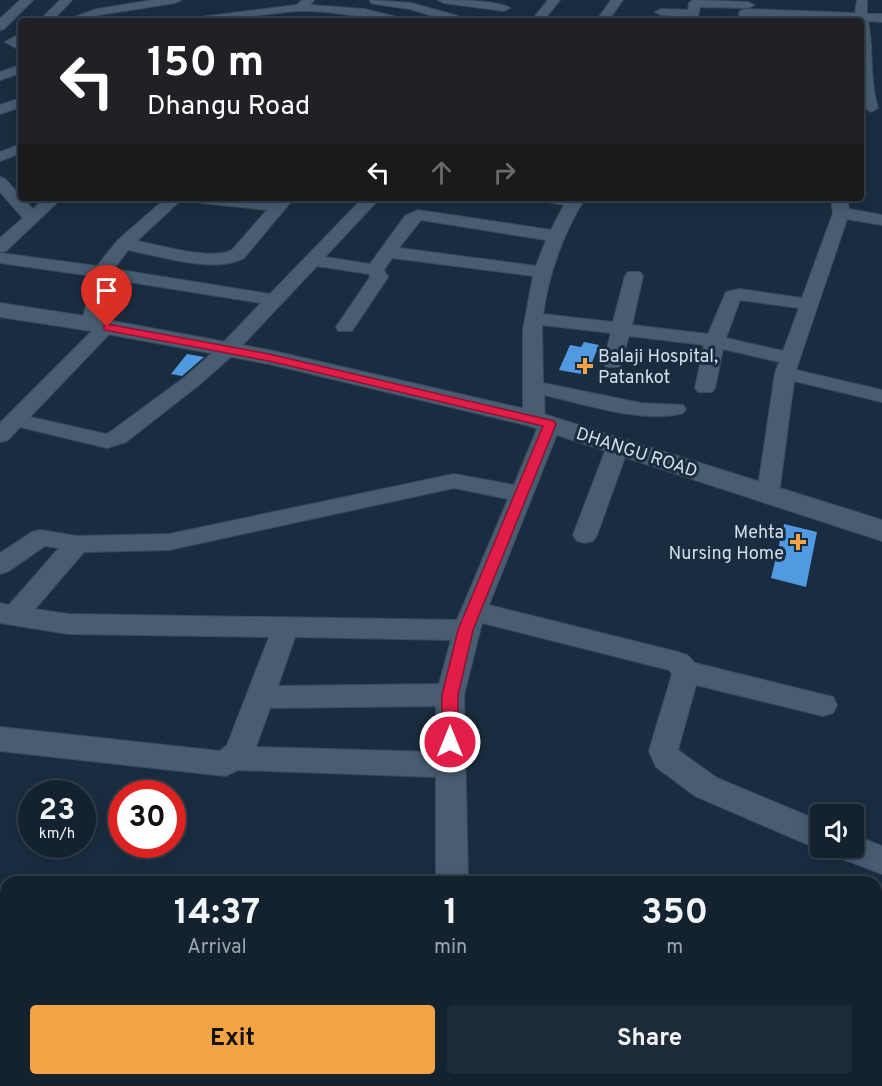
<!DOCTYPE html>
<html lang="en">
<head>
<meta charset="utf-8">
<style>
	body { margin:0; font-family:Overpass,sans-serif; background:#1d2a38; color:#f1f3f6; height:100vh; display:flex; flex-direction:column; font-size:22px; white-space:nowrap }
	* { box-sizing:border-box; margin:0 }
	p { font-size:20px; color:#9da4ab }
	.icon { flex:none; width:33px; height:33px; fill:none; stroke:currentColor; stroke-width:2; stroke-linecap:round; stroke-linejoin:round }
	.map { position:relative; flex:1; overflow:hidden }
	.details { position:absolute; left:0px; top:876px; width:882px; height:210px; display:flex; flex-direction:column; background:#142230; border-radius:18px 18px 0 0; box-shadow:0 3px 15px #0003,0 0 0 2px #333f4c }
	.details>* { flex:none }
	.top-card { position:absolute; left:18px; top:18px; width:846px; height:183px; border-radius:6px; box-shadow:0 3px 15px #0003,0 0 0 2px #333f4c; background:#202124; color:#fff; overflow:hidden }
	.buttons { position:absolute; left:810px; top:804px; display:grid; gap:12px }
	.buttons a { display:grid; place-items:center; width:54px; height:54px; border-radius:6px; background:#142230; box-shadow:0 3px 15px #0003,0 0 0 2px #333f4c; font-size:30px }
	.speed { position:absolute; left:18px; top:780px; display:flex; gap:12px; font-size:30px; font-weight:700; text-align:center }
	.speed>* { display:grid; place-content:center; width:78px; height:78px; border-radius:50%; background:#142230; box-shadow:0 3px 15px #0003,0 0 0 2px #333f4c; line-height:1 }
	.speed small { font-size:15px; font-weight:400 }
	.speed .limit { border:9px solid #d22; background:#fff; color:#111 }
	.pin { position:absolute; display:grid; place-items:center; width:51px; height:51px; color:#fff; margin:-62px -26px; border-radius:50% 50% 50% 0; rotate:-45deg; box-shadow:0 0 6px #0007 }
	.pin .icon { rotate:45deg }
	.me { position:absolute; width:66px; margin:-33px; rotate:0deg; stroke-linejoin:round; filter:drop-shadow(0 0 4px #0008) }
	.turn { display:flex; align-items:center; gap:21px; height:126px; padding:0 30px; font-size:27px }
	.turn .icon { width:78px; height:78px; stroke-width:2.5 }
	.turn b { display:block; font-size:42px; line-height:51px }
	.lanes { display:flex; align-items:center; height:57px; padding:0 30px; background:#0003; justify-content:center; gap:30px; direction:ltr }
	.lanes .off { opacity:.35 }
	.eta { display:flex; justify-content:space-evenly; align-items:center; height:102px; text-align:center }
	.eta b { font-size:36px; font-weight:700; line-height:42px }
	.primary-button { display:flex; gap:12px; margin-top:auto; padding:12px 30px }
	.primary-button a { flex:1; height:69px; border-radius:6px; background:#f4a444; color:#111; font-size:24px; font-weight:700; line-height:69px; text-align:center }
	.primary-button a+a { background:#1d2a38; color:#f1f3f6 }
	.map>svg:first-child { display:block }
	.building { fill:#5199e0 }
	.lines { fill:none; stroke-linecap:round; stroke-linejoin:round }
	.minor-casing { stroke:#3a4a59; stroke-width:2 }
	.tertiary-casing { stroke:#3a4a59; stroke-width:2 }
	.minor { fill:#485d72; fill-rule:evenodd }
	.tertiary { fill:#485d72; fill-rule:evenodd }
	.route { fill:#e11d48; stroke:#92132f; stroke-width:1.5 }
	.poi-dot { fill:#f4a444; stroke:#1a2d40; stroke-width:2 }
	.labels { text-anchor:middle; stroke-width:6; stroke-linejoin:round; paint-order:stroke }
	.poi-label { font-size:18px; fill:#d4dfec; stroke:#1a2d40; text-anchor:start }
	.street-label { font-size:18px; fill:#d4dfec; stroke:#1a2d40 }
</style>
</head>
<body>
<div class="map">
<svg width="882" height="1086" viewBox="0 0 882 1086">
	<rect width="100%" height="100%" fill="#1a2d40"/>
	<path class="building" d="M 584,342 L 599,345 L 587,375 L 559,370 L 570,345 L 581,347 Z
		M 187,354 L 204,357 L 182,376 L 171,374 Z
		M 784,524 L 817,532 L 806,587 L 771,578 Z"/>
	<g class="lines">
		<defs>
			<path id="minor" d="M 20,0 L 33,0 L 4,29 L 0,30 L 0,19 Z
				M 60,0 L 72,0 L 52,21 L 39,21 Z
				M 153,0 L 181,0 L 175,3 L 99,15 L 81,21 L 63,21 L 97,9 Z
				M 302,0 L 314,0 L 310,5 L 364,9 L 405,19 L 407,21 C 371,21 337,10 301,11 C 265,13 230,21 194,21 L 200,17 L 297,5 Z
				M 370,0 L 411,3 L 458,16 L 460,21 L 448,21 L 410,9 L 375,4 L 371,3 Z
				M 438,0 C 455,0 497,0 510,8 L 504,11 L 444,3 Z
				M 548,0 L 560,0 L 543,21 L 531,21 Z
				M 611,0 L 623,0 L 608,21 L 596,21 Z
				M 693,0 L 748,2 L 754,5 L 748,8 L 700,7 L 697,21 L 685,21 L 686,17 L 661,15 L 655,12 L 661,9 L 688,10 L 689,3 Z
				M 857,0 L 867,0 L 867,14 L 882,14 L 882,22 L 868,21 C 874,50 869,79 878,108 L 871,112 L 864,108 L 861,97 L 861,21 L 751,16 L 752,21 L 740,21 L 739,12 L 745,9 L 855,13 Z
				M 21,33 L 21,51 L 5,42 Z
				M 21,65 L 21,73 L 0,80 L 0,72 Z
				M 21,98 L 21,107 L 0,114 L 0,105 Z
				M 21,144 L 21,153 L 0,161 L 0,152 Z
				M 0,177 L 5,179 L 33,209 L 45,198 L 62,198 L 6,251 L 0,252 L 0,238 L 23,218 L 0,192 Z
				M 166,198 L 183,198 L 137,241 C 160,245 212,261 232,250 L 267,210 L 201,203 L 193,198 L 242,198 L 274,202 L 277,198 L 294,198 L 244,258 C 215,274 160,256 128,250 L 114,269 L 270,294 L 363,198 L 380,198 L 325,257 L 370,264 L 405,216 L 418,210 L 551,230 L 564,205 L 542,201 L 540,198 L 585,198 C 563,234 549,272 543,314 L 613,322 L 625,276 L 628,272 L 640,272 L 643,276 L 632,325 L 708,334 L 726,292 L 740,289 L 802,298 L 833,213 L 831,198 L 847,198 L 849,209 L 882,215 L 882,225 L 847,219 L 796,370 L 882,390 L 882,402 L 794,381 L 779,494 L 776,499 L 768,502 L 760,499 L 757,494 L 775,373 L 779,362 L 723,349 L 715,388 L 712,392 L 698,392 L 695,388 L 704,345 L 629,336 L 620,367 L 606,367 L 603,363 L 611,333 L 542,325 L 543,383 L 641,403 L 683,405 L 686,409 L 683,413 C 643,424 585,404 544,395 L 545,419 L 557,419 L 561,424 L 489,605 L 678,652 L 687,655 L 695,663 L 833,697 L 837,705 L 833,713 L 823,716 L 696,685 L 678,750 L 717,778 L 820,821 L 820,848 L 823,848 L 820,849 L 809,845 L 695,796 L 656,767 L 649,751 L 672,674 L 669,670 L 482,623 L 464,695 L 468,882 L 436,882 L 436,777 L 238,770 L 225,776 L 0,751 L 0,727 L 220,751 L 227,745 L 269,637 L 68,634 L 0,623 L 0,603 L 9,605 L 59,548 L 45,546 L 9,571 L 0,574 L 0,553 L 32,532 L 40,530 L 77,536 L 169,534 L 454,474 L 514,485 L 539,424 L 527,424 L 523,419 L 523,330 L 533,276 L 392,258 L 384,270 L 388,277 L 352,331 L 338,331 L 336,327 L 370,277 L 369,274 L 317,266 L 234,354 L 199,385 L 126,442 L 107,448 L 20,427 L 8,440 L 0,442 L 0,423 L 94,329 L 84,328 L 82,324 L 92,276 L 0,263 L 0,253 L 97,266 L 118,240 ZM 421,220 L 546,240 L 536,266 L 399,248 ZM 110,279 L 261,303 L 220,346 L 185,377 L 110,432 L 106,434 L 30,417 L 116,327 L 114,323 L 101,323 ZM 740,300 L 799,308 L 783,351 L 726,338 ZM 454,488 L 508,499 L 457,620 L 68,614 L 35,609 L 84,552 L 169,550 ZM 295,637 L 451,640 L 439,684 L 278,686 ZM 436,706 L 436,752 L 256,747 L 270,708 Z
				M 618,439 L 626,441 L 629,446 L 597,535 L 593,541 L 585,543 L 577,541 L 573,535 L 607,446 L 610,441 Z
				M 854,835 L 882,846 L 882,874 L 840,858 L 836,848 L 854,848 Z
				M 0,956 L 6,957 L 6,991 L 0,990 Z
				M 70,1080 L 107,1080 L 105,1086 L 68,1086 Z
				M 397,1080 L 433,1080 L 431,1086 L 395,1086 Z"/>
			<path id="tertiary" d="M 0,303 L 91,317 L 269,350 L 534,411 L 882,520 L 882,541 L 526,425 L 269,364 L 91,331 L 0,317 Z"/>
		</defs>
		<use href="#minor" class="minor-casing"/>
		<use href="#tertiary" class="tertiary-casing"/>
		<use href="#minor" class="minor"/>
		<use href="#tertiary" class="tertiary"/>
	</g>
	<path class="route" d="M 107,324 L 269,354 L 554,421 L 556,424 L 473,630 L 458,695 L 458,742 L 456,747 L 450,749 L 444,747 L 442,742 L 442,695 L 458,630 L 543,426 L 269,361 L 104,330 L 104,325 Z"/>
	<g class="poi-dot">
		<path d="M582 357h6v6h6v6h-6v6h-6v-6h-6v-6h6z"/>
		<path d="M795 533h6v6h6v6h-6v6h-6v-6h-6v-6h6z"/>
	</g>
	<g class="labels">
		<g class="poi-label">
			<text x="598" y="362">Balaji Hospital,<tspan x="598" dy="21">Patankot</tspan></text>
			<text x="784" y="538" text-anchor="end">Mehta<tspan x="784" dy="21">Nursing Home</tspan></text>
		</g>
		<g class="street-label">
			<text transform="translate(637 452) rotate(18)" y="6">DHANGU ROAD</text>
		</g>
	</g>
</svg>
<div class="buttons">
<a><svg class="icon" aria-label="sound" viewBox="0 0 24 24"><path d="M4 9h4l5-4v14l-5-4H4zM17 9q2 3 0 6"/></svg></a>
</div>
<div class="speed"><div>23<small>km/h</small></div><div class="limit">30</div></div>
<div class="pin" style="left:107px;top:327px;background:#d93025"><svg class="icon" aria-label="arrive" viewBox="0 0 24 24"><path d="M6 21V4h12l-3 4 3 4H6"/></svg></div>
<svg class="me" style="left:450px;top:742px" viewBox="-20 -20 40 40"><circle r="17" fill="#e11d48" stroke="#fff" stroke-width="3"/><path d="M0-11L8 9 0 5-8 9z" fill="#fff"/></svg>
<div class="top-card">
<div class="turn"><svg class="icon" aria-label="left" viewBox="0 0 24 24"><path d="M17 20v-9H6M10 6l-5 5 5 5"/></svg><div><b>150 m</b>Dhangu Road</div></div>
<div class="lanes"><svg class="icon" aria-label="left" viewBox="0 0 24 24"><path d="M17 20v-9H6M10 6l-5 5 5 5"/></svg><svg class="icon off" aria-label="ahead" viewBox="0 0 24 24"><path d="M12 20V5M6 11l6-6 6 6"/></svg><svg class="icon off" aria-label="right" viewBox="0 0 24 24"><path d="M7 20v-9h11M14 6l5 5-5 5"/></svg></div>
</div>
<section class="details">
<div class="eta">
<div><b>14:37</b><p>Arrival</p></div>
<div><b>1</b><p>min</p></div>
<div><b>350</b><p>m</p></div>
</div>
<div class="primary-button"><a>Exit</a><a>Share</a></div>
</section>
</div>
</body>
</html>
